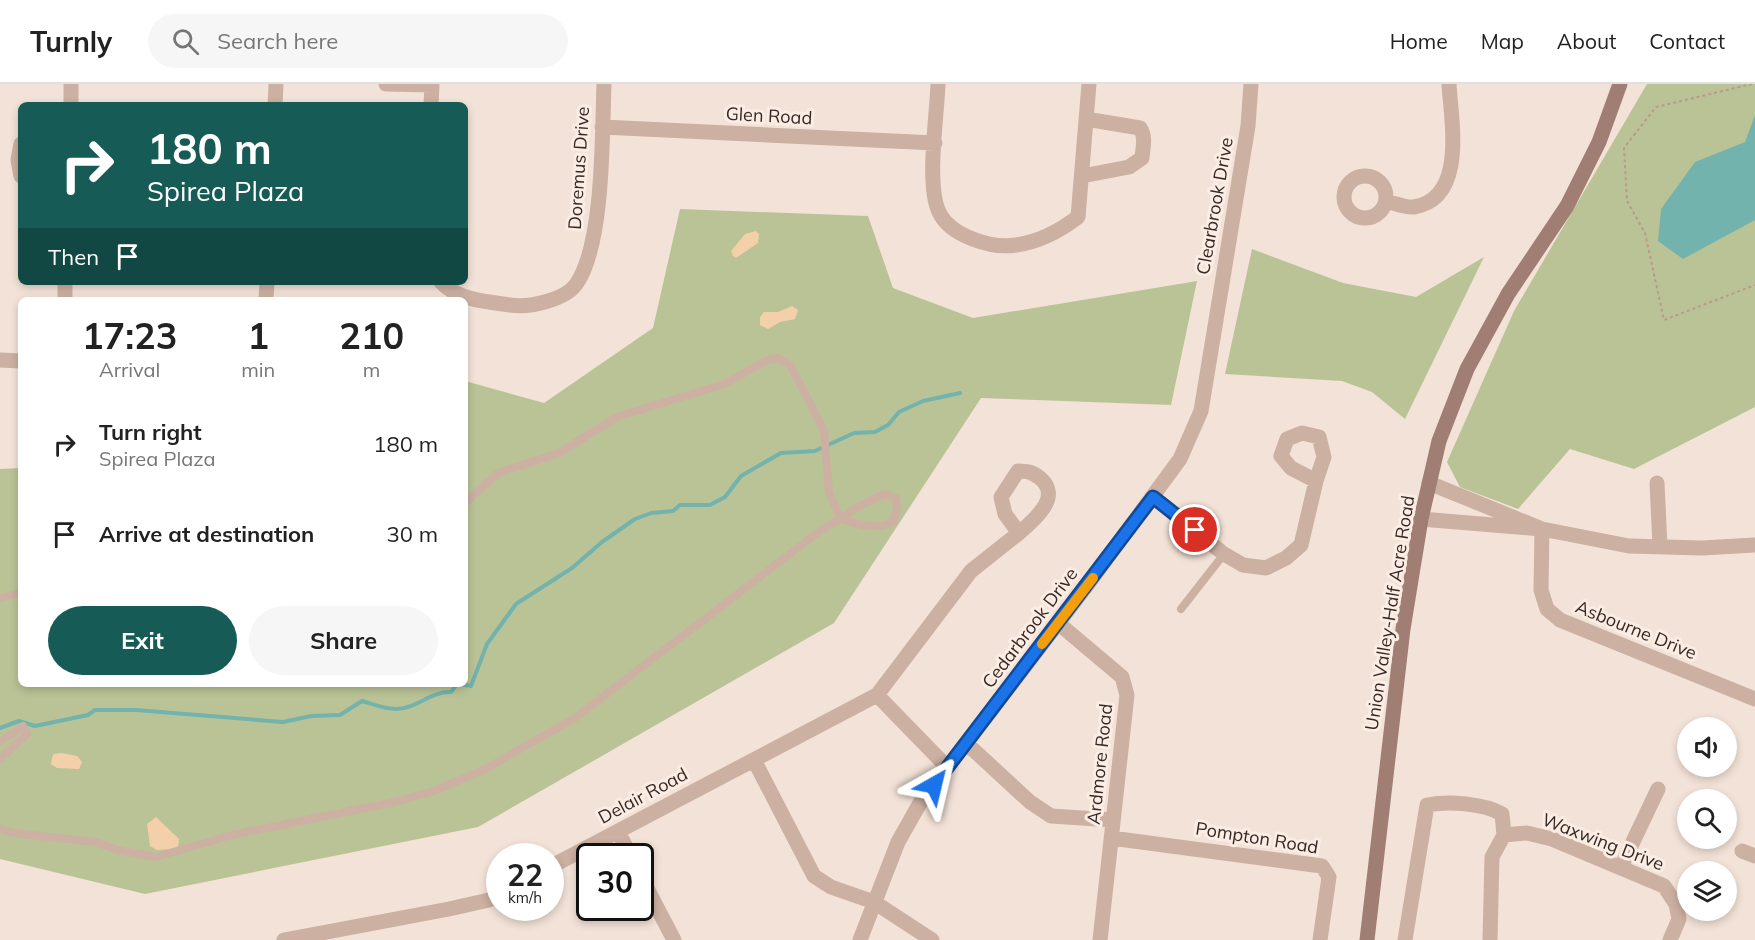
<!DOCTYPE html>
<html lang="en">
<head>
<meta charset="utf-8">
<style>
	body { margin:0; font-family:Mulish,sans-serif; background:#f6f6f6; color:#222; height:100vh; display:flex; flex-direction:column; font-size:22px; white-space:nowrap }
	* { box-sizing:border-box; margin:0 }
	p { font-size:20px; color:#767676 }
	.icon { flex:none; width:33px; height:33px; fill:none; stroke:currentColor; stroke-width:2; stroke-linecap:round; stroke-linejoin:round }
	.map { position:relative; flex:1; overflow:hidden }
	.details { position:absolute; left:18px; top:213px; width:450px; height:390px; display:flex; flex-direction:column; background:#fff; border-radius:9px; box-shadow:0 3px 9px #0003 }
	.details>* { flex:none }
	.hud { position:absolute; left:18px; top:18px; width:450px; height:183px; border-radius:9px; box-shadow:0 3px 9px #0003; background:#175b56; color:#fff; overflow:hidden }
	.controls { position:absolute; left:1677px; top:633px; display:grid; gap:12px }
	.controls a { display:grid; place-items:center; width:60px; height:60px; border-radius:50%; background:#fff; box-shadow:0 3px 9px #0003; font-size:30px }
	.speed { position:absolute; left:486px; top:759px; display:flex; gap:12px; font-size:30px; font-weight:700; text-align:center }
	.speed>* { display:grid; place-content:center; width:78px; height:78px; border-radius:50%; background:#fff; box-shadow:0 3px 9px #0003; line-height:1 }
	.speed small { font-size:15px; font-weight:400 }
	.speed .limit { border:3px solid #111; border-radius:9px; background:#fff; color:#111 }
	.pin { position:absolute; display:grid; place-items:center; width:51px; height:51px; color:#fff; margin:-26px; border:3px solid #fff; border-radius:50%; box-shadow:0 2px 6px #0007 }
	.me { position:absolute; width:66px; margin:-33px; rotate:37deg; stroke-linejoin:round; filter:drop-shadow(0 0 4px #0008) }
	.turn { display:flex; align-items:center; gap:21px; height:126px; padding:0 30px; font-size:27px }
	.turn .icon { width:78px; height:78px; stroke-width:2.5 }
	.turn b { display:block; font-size:42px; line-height:51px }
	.then { display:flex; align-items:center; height:57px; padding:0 30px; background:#0003; gap:12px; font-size:22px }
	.eta { display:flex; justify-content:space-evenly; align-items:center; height:102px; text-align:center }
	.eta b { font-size:36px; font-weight:700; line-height:42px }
	.cta { display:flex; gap:12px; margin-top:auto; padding:12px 30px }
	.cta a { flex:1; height:69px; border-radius:36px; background:#175b56; color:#fff; font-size:24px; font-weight:700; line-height:69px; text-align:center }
	.cta a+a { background:#f6f6f6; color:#222 }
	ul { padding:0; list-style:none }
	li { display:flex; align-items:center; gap:18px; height:90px; padding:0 30px }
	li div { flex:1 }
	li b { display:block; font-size:22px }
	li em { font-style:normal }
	header { display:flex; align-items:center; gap:36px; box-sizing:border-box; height:84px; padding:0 30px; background:#fff; border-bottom:2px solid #e0e0e0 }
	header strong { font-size:28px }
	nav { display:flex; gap:33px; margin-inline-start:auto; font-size:21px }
	.search { width:420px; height:54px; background:#f6f6f6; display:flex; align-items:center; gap:15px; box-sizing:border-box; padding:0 21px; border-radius:33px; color:#767676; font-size:22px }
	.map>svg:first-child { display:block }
	.green { fill:#bac396 }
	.sand { fill:#f3d0aa }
	.water { fill:#73b3ad }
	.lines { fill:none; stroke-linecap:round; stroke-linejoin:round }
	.stream { stroke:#73b3ad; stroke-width:4 }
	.path { stroke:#b8998c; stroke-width:2; stroke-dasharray:3 3; stroke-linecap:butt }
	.lane { stroke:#ccb0a2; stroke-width:8 }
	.street { stroke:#ccb0a2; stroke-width:15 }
	.secondary { stroke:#a07e73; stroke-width:15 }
	.route-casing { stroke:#114b97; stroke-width:15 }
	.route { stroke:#1a73e8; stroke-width:10 }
	.slow { stroke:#f59e0b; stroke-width:10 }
	.labels { text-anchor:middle; stroke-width:6; stroke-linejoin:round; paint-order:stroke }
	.street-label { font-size:18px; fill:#362825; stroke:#fbede3 }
</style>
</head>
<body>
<header>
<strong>Turnly</strong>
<div class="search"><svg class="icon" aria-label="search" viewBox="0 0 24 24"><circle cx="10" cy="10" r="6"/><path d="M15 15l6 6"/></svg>Search here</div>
<nav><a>Home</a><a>Map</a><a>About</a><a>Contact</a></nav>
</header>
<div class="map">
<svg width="1755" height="856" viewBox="0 0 1755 856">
	<rect width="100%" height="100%" fill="#f3e2d7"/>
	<path class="green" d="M 1647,0 L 1755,0 L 1755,323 L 1634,385 L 1570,365 L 1518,425 L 1460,403 L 1447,378 L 1514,227 Z
		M 680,125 L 868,132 L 893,204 L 973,234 L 1197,197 L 1171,321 L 981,314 L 834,539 L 478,743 L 145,810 L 0,775 L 0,385 L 21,384 L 21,600 L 465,600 L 465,297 L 544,319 L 653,244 Z
		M 1252,165 L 1343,199 L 1416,213 L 1484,173 L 1405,335 L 1372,308 L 1342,297 L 1225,290 Z"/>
	<path class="sand" d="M 756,147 L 759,150 L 758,159 L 736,174 L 733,172 L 731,167 L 745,150 Z
		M 792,222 L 798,226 L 795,235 L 780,238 L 768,245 L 760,241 L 760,233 L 764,228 L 778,228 Z
		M 62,669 L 77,672 L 82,678 L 79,685 L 57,684 L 51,680 L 53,670 Z
		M 156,733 L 179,755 L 178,765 L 157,766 L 150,762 L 147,740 Z"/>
	<path class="water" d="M 1755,31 L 1755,136 L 1683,175 L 1658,157 L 1661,125 L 1695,78 L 1745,58 Z"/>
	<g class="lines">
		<path class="stream" d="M 460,600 L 471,602 L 487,560 L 516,520 L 572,484 L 602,458 L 635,435 L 651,429 L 673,427 L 680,421 L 710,421 L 725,413 L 741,392 L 781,369 L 815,367 L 854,349 L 875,348 L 888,341 L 899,328 L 923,317 L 960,309
			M 0,644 L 19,637 L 35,642 L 88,631 L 95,626 L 136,626 L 283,638 L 311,632 L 340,631 L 362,617 C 372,620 385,625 396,625 C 416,625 431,607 451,608 L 457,600"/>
		<path class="path" d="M 1752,0 L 1656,23 L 1624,64 L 1627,117 L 1645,149 L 1664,236 L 1755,201"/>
		<path class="lane" d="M 0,514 L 21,509
			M 1181,525 L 1224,470
			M 0,658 L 23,642 L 27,650 L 0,675
			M 0,745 L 13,749 L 96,758 L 117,766 L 156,773 L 232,751 L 395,718 L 434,707 L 485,685 L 575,634 L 816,450 C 839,435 860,420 885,410 L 896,414 L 897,425 L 894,437 C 876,447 858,441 840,434 L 829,408 L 824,346 L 790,281 L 778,274 L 768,276 L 724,300 L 617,333 L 559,369 L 498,389 L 465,419"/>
		<path class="street" d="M 386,0 L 432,1
			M 938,0 C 937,32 926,101 939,128 C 950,152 992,165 1016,161 C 1038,158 1061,146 1078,133 L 1089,0
			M 71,21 L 71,0
			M 275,21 L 276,0
			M 431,21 L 432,0
			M 602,43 L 935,59
			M 21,60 L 18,76 L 21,92
			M1344 113a21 21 0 1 1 42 0a21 21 0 1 1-42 0Z
			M 1082,92 L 1129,83 L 1142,74 C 1143,63 1146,53 1140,44 L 1086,35
			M 1386,117 C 1394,119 1406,124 1414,123 C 1467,114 1451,37 1449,0
			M 441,198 C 457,216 488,218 510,221 C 529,224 566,216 577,199 C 604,158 602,51 604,0
			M 65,216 L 65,198
			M 266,216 L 267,198
			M 0,276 L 21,277
			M 1302,349 L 1319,353 L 1324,373 L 1316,397 L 1291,384 L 1281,372 L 1287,355 Z
			M 1018,387 C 1028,387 1032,388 1040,394 C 1063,413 1033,437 1019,449 L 1005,430 L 1001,413 Z
			M 1657,399 L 1660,462
			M 1153,413 L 1224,470 L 1243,481 L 1266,484 L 1286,474 L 1301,461 L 1316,397
			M 1421,435 L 1542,445 L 1429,399
			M 1755,461 L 1702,464 L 1629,462 L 1542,445 L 1541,506 L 1547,525 L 1560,536 L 1755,615
			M 1058,539 L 1122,593 L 1127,611 L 1100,856
			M 877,611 L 947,683
			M 966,659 L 1030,718 L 1051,732 L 1113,736
			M 754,676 L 814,792 L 831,803 L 874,818 L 932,856
			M 618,748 L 631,772
			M 1111,754 L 1322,782 L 1329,793 L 1320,856
			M 1742,767 L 1755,772
			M 550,783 L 877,611 L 971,487 L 1019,449
			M 1621,783 L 1658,705
			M 640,791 L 674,856
			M 284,856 L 449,825 L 489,816 L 500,810
			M 860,856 L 898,758 L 920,719 L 1088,500 L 1180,375 L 1201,327 L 1248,42 L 1251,0
			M 1405,856 L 1427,721 C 1448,717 1483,719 1502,730 L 1504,751
			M 1490,856 L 1492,773 L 1504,751 L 1527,749 L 1552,755 L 1664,802 L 1676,820 L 1679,835 L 1670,856"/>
		<path class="secondary" d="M 1367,856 L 1403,545 L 1421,435 L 1439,357 L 1467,285 L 1508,210 L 1567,122 L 1599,58 L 1620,0"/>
	</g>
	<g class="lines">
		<defs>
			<path id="route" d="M 934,701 L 1153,413 L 1195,446"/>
		</defs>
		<use href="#route" class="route-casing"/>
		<use href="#route" class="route"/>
		<path class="slow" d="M 1042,560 L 1093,494"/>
	</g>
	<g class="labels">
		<g class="street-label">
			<text transform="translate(769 32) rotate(3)" y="6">Glen Road</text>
			<text transform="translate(579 84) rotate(-86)" y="6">Doremus Drive</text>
			<text transform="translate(1215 122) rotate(-80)" y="6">Clearbrook Drive</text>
			<text transform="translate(1390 529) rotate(-81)" y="6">Union Valley-Half Acre Road</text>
			<text transform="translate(1030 544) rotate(-53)" y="6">Cedarbrook Drive</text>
			<text transform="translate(1636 546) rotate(22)" y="6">Asbourne Drive</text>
			<text transform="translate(1100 680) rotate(-84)" y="6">Ardmore Road</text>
			<text transform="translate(643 712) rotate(-28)" y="6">Delair Road</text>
			<text transform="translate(1257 754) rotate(9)" y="6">Pompton Road</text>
			<text transform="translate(1603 758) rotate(21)" y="6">Waxwing Drive</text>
		</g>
	</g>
</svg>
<div class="controls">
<a><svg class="icon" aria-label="sound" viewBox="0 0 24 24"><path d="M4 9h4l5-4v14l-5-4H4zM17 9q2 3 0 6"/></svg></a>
<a><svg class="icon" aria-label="search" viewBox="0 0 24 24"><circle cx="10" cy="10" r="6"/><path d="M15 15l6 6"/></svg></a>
<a><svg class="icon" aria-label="layers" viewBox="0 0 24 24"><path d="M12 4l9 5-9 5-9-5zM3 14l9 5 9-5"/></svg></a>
</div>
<div class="speed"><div>22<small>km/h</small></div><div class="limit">30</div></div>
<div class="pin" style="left:1195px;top:446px;background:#d93025"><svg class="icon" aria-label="arrive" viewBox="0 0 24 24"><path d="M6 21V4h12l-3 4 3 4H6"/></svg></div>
<svg class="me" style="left:934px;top:701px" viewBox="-20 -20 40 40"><path d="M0-17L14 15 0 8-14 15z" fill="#1a73e8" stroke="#fff" stroke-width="4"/></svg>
<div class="hud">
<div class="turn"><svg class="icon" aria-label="right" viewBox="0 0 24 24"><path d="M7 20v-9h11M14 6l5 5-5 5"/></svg><div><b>180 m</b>Spirea Plaza</div></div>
<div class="then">Then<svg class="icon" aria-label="arrive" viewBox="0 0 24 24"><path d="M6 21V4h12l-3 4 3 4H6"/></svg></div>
</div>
<section class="details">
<div class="eta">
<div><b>17:23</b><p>Arrival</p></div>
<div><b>1</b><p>min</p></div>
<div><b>210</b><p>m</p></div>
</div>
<ul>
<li><svg class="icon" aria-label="right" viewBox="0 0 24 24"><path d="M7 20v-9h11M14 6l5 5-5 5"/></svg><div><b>Turn right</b><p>Spirea Plaza</p></div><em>180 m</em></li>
<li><svg class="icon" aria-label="arrive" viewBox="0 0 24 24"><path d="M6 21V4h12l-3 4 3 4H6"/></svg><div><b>Arrive at destination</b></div><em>30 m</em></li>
</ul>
<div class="cta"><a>Exit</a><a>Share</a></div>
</section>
</div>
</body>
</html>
